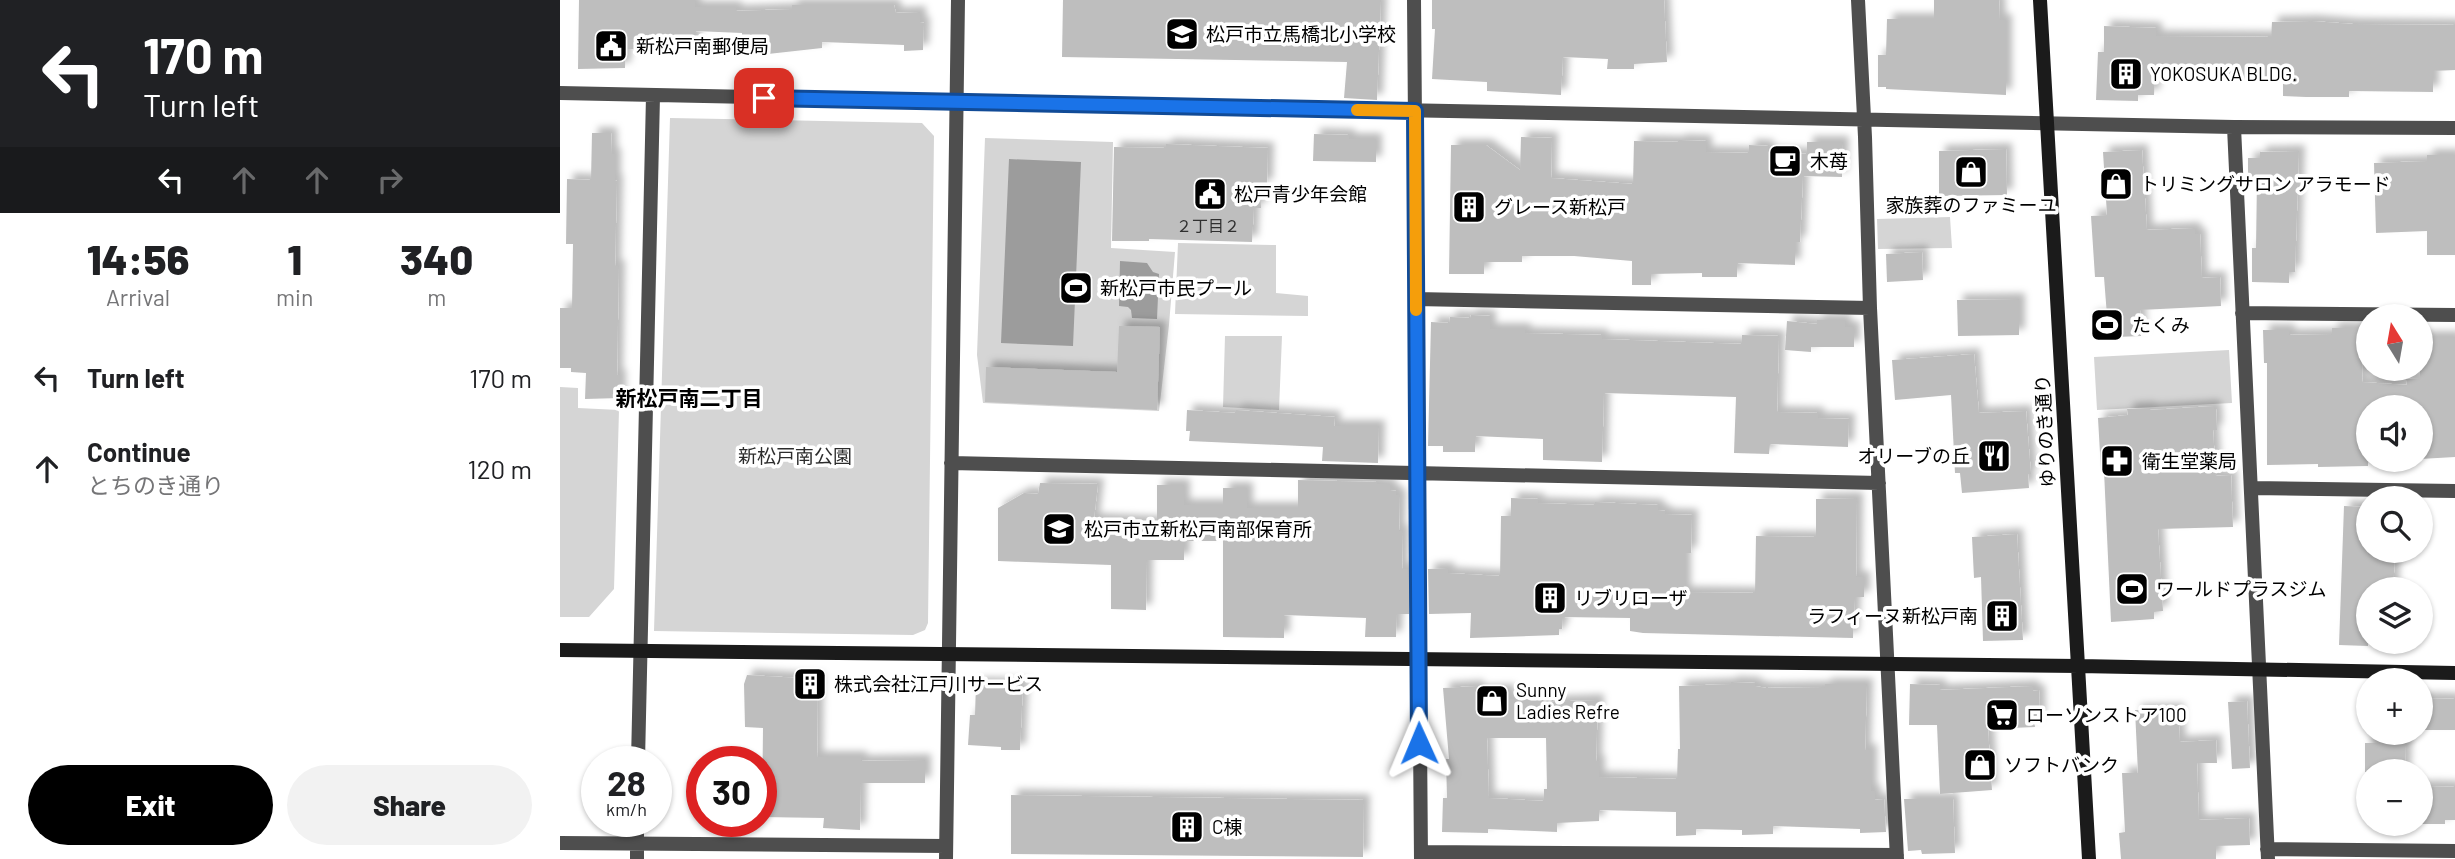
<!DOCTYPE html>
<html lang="en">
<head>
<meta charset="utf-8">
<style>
	body { margin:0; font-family:Barlow,"Noto Sans JP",sans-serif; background:#f2f2f2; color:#202124; height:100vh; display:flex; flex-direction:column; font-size:26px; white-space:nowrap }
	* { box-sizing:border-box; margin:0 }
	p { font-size:23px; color:#757577 }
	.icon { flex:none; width:38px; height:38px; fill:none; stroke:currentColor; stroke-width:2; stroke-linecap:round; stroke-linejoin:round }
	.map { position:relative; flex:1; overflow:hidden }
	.sheet { display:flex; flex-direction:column; background:#fff; width:560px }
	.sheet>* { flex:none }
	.guide { background:#202124; color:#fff; overflow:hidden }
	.needle { width:46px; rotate:349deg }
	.controls { position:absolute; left:1796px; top:304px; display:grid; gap:14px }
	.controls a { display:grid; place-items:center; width:77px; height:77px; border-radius:50%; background:#fff; box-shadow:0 2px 5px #0004; font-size:35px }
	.speed { position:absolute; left:21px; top:746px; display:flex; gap:14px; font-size:35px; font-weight:700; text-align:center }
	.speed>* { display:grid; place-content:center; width:91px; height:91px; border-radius:50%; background:#fff; box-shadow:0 2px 5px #0004; line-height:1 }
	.speed small { font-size:18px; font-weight:400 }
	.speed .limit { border:10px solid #d22; background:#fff; color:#111 }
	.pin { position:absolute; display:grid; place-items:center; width:60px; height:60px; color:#fff; margin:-30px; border-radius:14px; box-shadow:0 4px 10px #0006 }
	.me { position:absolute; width:77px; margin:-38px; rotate:359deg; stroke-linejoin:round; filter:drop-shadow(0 0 5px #0008) }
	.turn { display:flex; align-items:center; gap:24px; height:147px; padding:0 28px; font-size:32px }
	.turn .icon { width:91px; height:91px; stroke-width:2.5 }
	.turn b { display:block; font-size:49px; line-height:60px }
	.lanes { display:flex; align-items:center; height:66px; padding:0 28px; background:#0003; justify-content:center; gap:35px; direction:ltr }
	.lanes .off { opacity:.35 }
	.eta { display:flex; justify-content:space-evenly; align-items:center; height:119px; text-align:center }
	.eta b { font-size:42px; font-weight:800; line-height:49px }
	.cta { display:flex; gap:14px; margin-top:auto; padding:14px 28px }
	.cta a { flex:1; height:80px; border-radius:42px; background:#000; color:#fff; font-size:28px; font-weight:800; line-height:80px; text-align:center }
	.cta a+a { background:#f2f2f2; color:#202124 }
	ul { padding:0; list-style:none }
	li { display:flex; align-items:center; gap:21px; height:91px; padding:0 28px }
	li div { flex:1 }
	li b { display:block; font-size:26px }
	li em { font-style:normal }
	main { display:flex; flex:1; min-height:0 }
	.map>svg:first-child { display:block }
	.green { fill:#d5d5d5 }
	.water { fill:#9c9c9c }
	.building { fill:#bebebe; fill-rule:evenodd; filter:url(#shadow) }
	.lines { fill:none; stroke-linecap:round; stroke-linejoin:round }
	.street { stroke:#4e4e4e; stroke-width:14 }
	.secondary { stroke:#1b1b1b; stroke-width:14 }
	.route-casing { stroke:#114b97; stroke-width:18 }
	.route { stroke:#1a73e8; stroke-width:12 }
	.slow { stroke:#f59e0b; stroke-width:12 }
	.labels { text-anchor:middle; stroke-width:7; stroke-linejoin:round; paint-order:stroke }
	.number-label { font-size:16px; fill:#303030 }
	.poi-label { font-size:19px; fill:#000; stroke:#fff; text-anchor:start }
	.street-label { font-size:19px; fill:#000; stroke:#fff }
	.park-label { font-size:19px; fill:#2c2c2c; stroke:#fff }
	.neighbourhood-label { font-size:21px; font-weight:bold; fill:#000; stroke:#fff }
</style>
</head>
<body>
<main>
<section class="sheet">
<div class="guide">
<div class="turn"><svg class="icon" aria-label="left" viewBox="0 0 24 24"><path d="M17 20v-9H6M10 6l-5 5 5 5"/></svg><div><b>170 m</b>Turn left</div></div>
<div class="lanes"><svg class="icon" aria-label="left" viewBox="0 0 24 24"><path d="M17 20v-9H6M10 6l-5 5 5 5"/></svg><svg class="icon off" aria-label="ahead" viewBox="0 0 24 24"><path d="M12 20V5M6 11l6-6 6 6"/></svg><svg class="icon off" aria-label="ahead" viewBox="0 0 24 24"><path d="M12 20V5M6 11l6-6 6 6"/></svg><svg class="icon off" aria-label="right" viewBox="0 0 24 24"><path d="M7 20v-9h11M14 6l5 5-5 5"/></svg></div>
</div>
<div class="eta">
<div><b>14:56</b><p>Arrival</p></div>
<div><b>1</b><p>min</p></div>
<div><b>340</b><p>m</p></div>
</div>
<ul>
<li><svg class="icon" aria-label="left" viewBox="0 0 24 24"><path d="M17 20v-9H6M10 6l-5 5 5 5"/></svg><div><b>Turn left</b></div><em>170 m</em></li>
<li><svg class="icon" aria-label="ahead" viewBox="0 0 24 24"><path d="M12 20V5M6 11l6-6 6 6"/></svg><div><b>Continue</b><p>とちのき通り</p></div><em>120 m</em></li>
</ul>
<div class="cta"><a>Exit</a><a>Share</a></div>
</section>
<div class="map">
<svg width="1895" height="859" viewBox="0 0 1895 859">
	<defs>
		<filter id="shadow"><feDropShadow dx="6" dy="-6" stdDeviation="3.5" flood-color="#0004"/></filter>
	</defs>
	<rect width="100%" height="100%" fill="#fff"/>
	<path class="green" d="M 110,118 L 362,123 L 374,136 L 368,623 L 365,630 L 353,635 L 94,631 Z
		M 425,138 L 553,142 L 551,248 L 615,252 L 609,325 L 599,411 L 423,403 L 417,355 Z
		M 1390,217 L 1392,248 L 1318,249 L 1317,219 Z
		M 618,243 L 716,245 L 716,293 L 748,296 L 748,316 L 615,314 Z
		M 665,336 L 722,336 L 719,410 L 663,407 Z
		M 1669,350 L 1672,403 L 1537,410 L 1534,357 Z
		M 0,387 L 18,388 L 18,408 L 59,410 L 54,589 L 29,617 L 0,617 Z"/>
	<path class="water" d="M 449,159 L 521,162 L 513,346 L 441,343 Z
		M 560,261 L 587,263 L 593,272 L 599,274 L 597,319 L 572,318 L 571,310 L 568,307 L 559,306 Z"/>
	<path class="building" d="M 19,0 L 135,0 L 135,7 L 176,7 L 176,11 L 232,9 L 232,5 L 334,5 L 336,13 L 360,12 L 360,22 L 364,23 L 363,50 L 344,51 L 344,45 L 262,42 L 262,48 L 208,54 L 208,50 L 182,50 L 182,33 L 135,31 L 135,49 L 66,49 L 65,68 L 18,69 Z
		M 503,0 L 821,0 L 817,100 L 784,98 L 787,62 L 502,57 Z
		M 872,0 L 1104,0 L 1107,62 L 1074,64 L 1074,69 L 1047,69 L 1048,59 L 1003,57 L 1001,95 L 927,91 L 927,82 L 872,79 L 875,29 L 872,29 Z
		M 1374,0 L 1439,0 L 1440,20 L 1446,20 L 1446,95 L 1326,89 L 1326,87 L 1318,87 L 1318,55 L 1326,55 L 1327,19 L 1374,19 Z
		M 1752,21 L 1793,24 L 1895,25 L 1895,70 L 1873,71 L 1873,92 L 1789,91 L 1789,97 L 1746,97 L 1723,96 L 1723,81 L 1595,80 L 1594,95 L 1578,95 L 1578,101 L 1536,100 L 1538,52 L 1544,52 L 1544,26 L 1596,28 L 1596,36 L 1711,37 L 1712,22 Z
		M 32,133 L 51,133 L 52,154 L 55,154 L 55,180 L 57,181 L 55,266 L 59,266 L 57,375 L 60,375 L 60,398 L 25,399 L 26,373 L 11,372 L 11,368 L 0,368 L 0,308 L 12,308 L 13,244 L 6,244 L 7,179 L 31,180 Z
		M 754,134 L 789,135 L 789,139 L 816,139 L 816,162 L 753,161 Z
		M 961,137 L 992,138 L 991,178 L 1073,184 L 1074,141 L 1119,142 L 1119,140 L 1146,141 L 1146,152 L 1189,153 L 1189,145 L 1208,146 L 1208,152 L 1247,154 L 1247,142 L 1283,142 L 1282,177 L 1243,176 L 1240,242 L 1235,242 L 1235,265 L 1177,263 L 1177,277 L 1142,277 L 1142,273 L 1091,274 L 1091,285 L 1072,285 L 1072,261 L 1014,256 L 962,256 L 962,262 L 924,262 L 924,274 L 889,274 L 891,145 L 926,145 L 960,170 Z
		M 606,144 L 708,148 L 707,185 L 700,185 L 701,208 L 694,208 L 692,242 L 589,239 L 589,241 L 552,241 L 554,147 L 606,148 Z
		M 1446,149 L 1447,195 L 1379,196 L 1379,151 Z
		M 1582,150 L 1587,230 L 1635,228 L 1635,234 L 1640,234 L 1642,278 L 1660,277 L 1661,306 L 1580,310 L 1581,336 L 1532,338 L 1531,316 L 1547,316 L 1544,277 L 1535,277 L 1531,216 L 1547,215 L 1543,152 Z
		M 1739,151 L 1735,272 L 1729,272 L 1729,283 L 1692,282 L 1692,248 L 1696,248 L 1697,178 L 1688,178 L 1688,158 L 1700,158 L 1700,152 Z
		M 1867,155 L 1895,155 L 1895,255 L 1867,255 L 1867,231 L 1816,233 L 1814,163 L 1867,161 Z
		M 1362,252 L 1363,280 L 1327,282 L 1326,254 Z
		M 1459,299 L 1459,335 L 1398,336 L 1397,300 Z
		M 911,315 L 930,316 L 930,329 L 965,329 L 965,333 L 1042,335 L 1042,339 L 1182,344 L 1182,335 L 1219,336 L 1217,412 L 1258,413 L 1258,418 L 1289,419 L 1288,447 L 1210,444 L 1209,454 L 1174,453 L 1176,397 L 1044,393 L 1042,462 L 983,460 L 983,439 L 915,436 L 915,452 L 883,452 L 883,446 L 868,446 L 871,322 L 889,323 L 890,317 L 910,318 Z
		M 1257,320 L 1285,320 L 1285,327 L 1294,327 L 1294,347 L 1251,347 L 1251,352 L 1225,350 L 1227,321 L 1257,324 Z
		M 559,326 L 600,327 L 597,410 L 425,402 L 426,367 L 557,372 Z
		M 1772,328 L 1804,328 L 1802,382 L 1847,385 L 1846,379 L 1860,378 L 1860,337 L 1895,337 L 1895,457 L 1860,459 L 1860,408 L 1808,408 L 1808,466 L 1758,467 L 1758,464 L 1707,465 L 1707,363 L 1704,363 L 1703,330 L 1729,330 L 1729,335 L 1772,334 Z
		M 1414,354 L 1419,413 L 1466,411 L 1471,474 L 1468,474 L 1469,488 L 1402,493 L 1400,473 L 1395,473 L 1391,395 L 1335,400 L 1332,360 Z
		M 1654,406 L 1654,409 L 1656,409 L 1657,430 L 1653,430 L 1656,476 L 1671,475 L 1673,527 L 1598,529 L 1603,611 L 1594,612 L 1594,619 L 1551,622 L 1544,471 L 1541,471 L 1538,418 L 1568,415 L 1567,409 L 1590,408 L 1590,410 Z
		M 627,410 L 676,413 L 676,410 L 775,417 L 774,426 L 819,426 L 818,463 L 762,461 L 763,447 L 629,441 L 630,431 L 626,431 Z
		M 738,480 L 817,482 L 817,484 L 830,484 L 830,490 L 836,491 L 836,495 L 840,495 L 839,531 L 843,531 L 842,569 L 849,569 L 849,614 L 837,614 L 836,637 L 805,637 L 806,618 L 724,615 L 724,638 L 663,637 L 663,541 L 624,541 L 624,560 L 587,560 L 586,610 L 551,609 L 551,565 L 438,561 L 438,508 L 464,493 L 478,494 L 480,483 L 538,484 L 534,519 L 597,522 L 597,485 L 624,485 L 624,505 L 663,505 L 663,488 L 687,488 L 687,508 L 738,508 Z
		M 951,498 L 978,499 L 978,503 L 1035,505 L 1035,502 L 1098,505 L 1098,510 L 1105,511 L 1105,514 L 1132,515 L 1131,553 L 1125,553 L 1125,592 L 1195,593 L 1196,536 L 1256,537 L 1256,499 L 1297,498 L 1296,577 L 1304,577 L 1304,597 L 1295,598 L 1293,638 L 1083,633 L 1070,631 L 1070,618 L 1003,617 L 1002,629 L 999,629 L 999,635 L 910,638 L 911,613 L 869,614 L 868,569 L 888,568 L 888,573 L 940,576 L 941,516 L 951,516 Z
		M 1784,506 L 1808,507 L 1808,555 L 1835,556 L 1833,590 L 1808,590 L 1808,646 L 1779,645 Z
		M 1457,534 L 1463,640 L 1423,641 L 1421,577 L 1414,578 L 1412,537 Z
		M 187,675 L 258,679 L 257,757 L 301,757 L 301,761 L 365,760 L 365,783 L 301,783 L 300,830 L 263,828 L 264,818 L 202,817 L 203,728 L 185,727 L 184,684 Z
		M 1171,682 L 1195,683 L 1195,686 L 1206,688 L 1265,687 L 1265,684 L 1307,684 L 1305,750 L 1311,750 L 1311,791 L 1315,791 L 1315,800 L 1324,799 L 1326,832 L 1300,833 L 1300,829 L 1213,826 L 1213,834 L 1182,835 L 1182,830 L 1136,829 L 1136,835 L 1116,836 L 1116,812 L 1039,810 L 1039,821 L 997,823 L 997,832 L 928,829 L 928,833 L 882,832 L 883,798 L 887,798 L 886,759 L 889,759 L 883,688 L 918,686 L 918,691 L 949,690 L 949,699 L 982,699 L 982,702 L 1038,700 L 1036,761 L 1039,761 L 1039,777 L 1117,779 L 1118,749 L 1120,749 L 1119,686 L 1171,684 ZM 927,738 L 986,738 L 987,789 L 984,789 L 984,801 L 929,798 Z
		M 416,683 L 463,684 L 460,750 L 441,750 L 441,747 L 408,745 L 410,715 L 415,715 Z
		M 1350,684 L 1380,685 L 1380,690 L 1473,686 L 1473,691 L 1479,690 L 1480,720 L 1474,720 L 1475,727 L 1428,729 L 1432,790 L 1380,794 L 1377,725 L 1349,725 Z
		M 1860,698 L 1895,699 L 1895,730 L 1860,730 Z
		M 1687,701 L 1690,768 L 1672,769 L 1668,702 Z
		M 1618,709 L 1620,742 L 1656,740 L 1657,763 L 1637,763 L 1639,820 L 1689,818 L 1690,845 L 1656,846 L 1656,859 L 1561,859 L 1559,833 L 1565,832 L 1562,773 L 1578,773 L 1575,710 Z
		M 1805,743 L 1846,743 L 1845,772 L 1805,772 Z
		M 1862,786 L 1895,787 L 1895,820 L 1885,820 L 1885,824 L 1861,824 Z
		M 451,795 L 804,800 L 803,857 L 451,854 Z
		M 1344,799 L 1393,799 L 1395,853 L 1362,854 L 1361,850 L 1348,851 Z"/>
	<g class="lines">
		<path class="street" d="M 854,0 L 861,859
			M 1298,0 L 1305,137 L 1310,308 L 1337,859
			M 0,93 L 1674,127 L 1895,128
			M 1674,127 L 1708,859
			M 856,299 L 1310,308
			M 1682,313 L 1895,315
			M 391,463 L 1319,483
			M 1692,488 L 1895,491
			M 78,761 L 93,96
			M 0,843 L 386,846
			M 1707,849 L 1895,851
			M 861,852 L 1337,855
			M 77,859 L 77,821
			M 386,859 L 398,0"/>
		<path class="secondary" d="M 1480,0 L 1529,859
			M 0,650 L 1519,666 L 1895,673"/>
	</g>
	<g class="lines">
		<defs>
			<path id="route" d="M 204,98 L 855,111 L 859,743"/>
		</defs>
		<use href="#route" class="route-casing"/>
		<use href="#route" class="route"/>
		<path class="slow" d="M 797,110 L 855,111 L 856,310"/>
	</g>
	<defs>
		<symbol id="school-square" viewBox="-11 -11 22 22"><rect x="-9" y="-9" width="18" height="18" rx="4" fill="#000" stroke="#fff"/><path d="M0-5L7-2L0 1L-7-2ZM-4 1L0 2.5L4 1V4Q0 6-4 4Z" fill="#fff"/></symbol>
		<symbol id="civic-square" viewBox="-11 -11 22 22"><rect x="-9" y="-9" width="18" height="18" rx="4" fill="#000" stroke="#fff"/><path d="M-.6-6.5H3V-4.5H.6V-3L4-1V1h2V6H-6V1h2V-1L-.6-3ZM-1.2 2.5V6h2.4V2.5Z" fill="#fff"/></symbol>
		<symbol id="building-square" viewBox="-11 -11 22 22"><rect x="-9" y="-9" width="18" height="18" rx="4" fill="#000" stroke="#fff"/><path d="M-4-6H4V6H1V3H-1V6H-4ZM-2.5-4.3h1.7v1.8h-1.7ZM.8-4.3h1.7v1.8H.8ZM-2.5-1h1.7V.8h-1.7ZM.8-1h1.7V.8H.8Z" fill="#fff"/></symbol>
		<symbol id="cafe-square" viewBox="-11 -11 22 22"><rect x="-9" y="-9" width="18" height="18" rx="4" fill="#000" stroke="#fff"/><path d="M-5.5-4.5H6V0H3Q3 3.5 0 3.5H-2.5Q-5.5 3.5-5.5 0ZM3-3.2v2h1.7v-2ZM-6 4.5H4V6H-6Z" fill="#fff"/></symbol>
		<symbol id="shop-square" viewBox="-11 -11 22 22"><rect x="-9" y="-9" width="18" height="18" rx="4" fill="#000" stroke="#fff"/><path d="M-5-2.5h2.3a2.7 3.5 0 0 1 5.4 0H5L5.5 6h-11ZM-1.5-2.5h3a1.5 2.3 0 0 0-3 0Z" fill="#fff"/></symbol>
		<symbol id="stadium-square" viewBox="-11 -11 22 22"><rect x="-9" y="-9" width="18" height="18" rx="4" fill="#000" stroke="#fff"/><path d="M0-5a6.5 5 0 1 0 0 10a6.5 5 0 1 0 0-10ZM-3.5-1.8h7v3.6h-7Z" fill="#fff"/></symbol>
		<symbol id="restaurant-square" viewBox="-11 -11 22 22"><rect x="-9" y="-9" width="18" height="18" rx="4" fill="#000" stroke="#fff"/><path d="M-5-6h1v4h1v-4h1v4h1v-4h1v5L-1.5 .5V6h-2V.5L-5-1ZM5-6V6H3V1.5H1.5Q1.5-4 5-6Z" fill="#fff"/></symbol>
		<symbol id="pharmacy-square" viewBox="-11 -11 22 22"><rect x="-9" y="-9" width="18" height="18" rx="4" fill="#000" stroke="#fff"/><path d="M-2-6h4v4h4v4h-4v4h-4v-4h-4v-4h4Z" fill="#fff"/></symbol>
		<symbol id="supermarket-square" viewBox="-11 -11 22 22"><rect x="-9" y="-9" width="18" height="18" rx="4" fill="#000" stroke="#fff"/><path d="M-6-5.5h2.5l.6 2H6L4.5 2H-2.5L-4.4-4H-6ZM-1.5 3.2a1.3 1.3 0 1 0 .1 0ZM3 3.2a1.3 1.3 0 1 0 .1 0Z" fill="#fff"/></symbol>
	</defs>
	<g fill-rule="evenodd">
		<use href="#school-square" x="603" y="15" width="38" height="38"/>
		<use href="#civic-square" x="32" y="27" width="38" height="38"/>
		<use href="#building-square" x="1547" y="55" width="38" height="38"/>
		<use href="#cafe-square" x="1206" y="142" width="38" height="38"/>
		<use href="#shop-square" x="1392" y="153" width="38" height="38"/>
		<use href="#shop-square" x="1537" y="165" width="38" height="38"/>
		<use href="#civic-square" x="631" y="175" width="38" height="38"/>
		<use href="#building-square" x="890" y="188" width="38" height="38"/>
		<use href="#stadium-square" x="497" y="269" width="38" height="38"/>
		<use href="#stadium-square" x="1528" y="306" width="38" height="38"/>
		<use href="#restaurant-square" x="1415" y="437" width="38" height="38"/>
		<use href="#pharmacy-square" x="1538" y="442" width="38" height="38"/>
		<use href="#school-square" x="480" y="510" width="38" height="38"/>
		<use href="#stadium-square" x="1553" y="570" width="38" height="38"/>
		<use href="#building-square" x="971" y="579" width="38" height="38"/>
		<use href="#building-square" x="1423" y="597" width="38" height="38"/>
		<use href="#building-square" x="231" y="665" width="38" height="38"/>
		<use href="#shop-square" x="913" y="682" width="38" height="38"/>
		<use href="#supermarket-square" x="1423" y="696" width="38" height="38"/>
		<use href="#shop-square" x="1401" y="746" width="38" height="38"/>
		<use href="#building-square" x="608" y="808" width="38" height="38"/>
	</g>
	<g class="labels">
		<g class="number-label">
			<text x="648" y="232">２丁目２</text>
		</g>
		<g class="poi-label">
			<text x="646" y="41">松戸市立馬橋北小学校</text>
			<text x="76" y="53">新松戸南郵便局</text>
			<text x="1590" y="81">YOKOSUKA BLDG.</text>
			<text x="1250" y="168">木苺</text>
			<text x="1580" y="191">トリミングサロン アラモード</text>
			<text x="674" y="201">松戸青少年会館</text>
			<text x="1411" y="212" text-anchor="middle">家族葬のファミーユ</text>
			<text x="934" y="214">グレース新松戸</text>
			<text x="540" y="295">新松戸市民プール</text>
			<text x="1572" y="332">たくみ</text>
			<text x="1410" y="463" text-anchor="end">オリーブの丘</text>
			<text x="1582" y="468">衛生堂薬局</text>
			<text x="524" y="536">松戸市立新松戸南部保育所</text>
			<text x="1596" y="596">ワールドプラスジム</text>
			<text x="1014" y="605">リブリローザ</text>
			<text x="1418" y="623" text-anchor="end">ラフィーヌ新松戸南</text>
			<text x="274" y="691">株式会社江戸川サービス</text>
			<text x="956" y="697">Sunny<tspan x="956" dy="22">Ladies Refre</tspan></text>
			<text x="1466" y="722">ローソンストア100</text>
			<text x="1444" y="772">ソフトバンク</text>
			<text x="652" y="834">C棟</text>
		</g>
		<g class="street-label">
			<text transform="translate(1485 431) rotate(-93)" y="7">ゆりのき通り</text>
		</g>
		<g class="park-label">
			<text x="235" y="463">新松戸南公園</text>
		</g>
		<g class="neighbourhood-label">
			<text x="129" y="406">新松戸南二丁目</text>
		</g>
	</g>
</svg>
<div class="controls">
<a><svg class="needle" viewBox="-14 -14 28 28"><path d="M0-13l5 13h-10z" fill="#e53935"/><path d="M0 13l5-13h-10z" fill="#757577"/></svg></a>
<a><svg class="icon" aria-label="sound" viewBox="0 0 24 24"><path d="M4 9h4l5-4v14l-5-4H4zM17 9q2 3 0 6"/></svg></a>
<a><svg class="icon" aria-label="search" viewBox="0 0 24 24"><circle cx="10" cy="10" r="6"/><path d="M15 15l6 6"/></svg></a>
<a><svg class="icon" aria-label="layers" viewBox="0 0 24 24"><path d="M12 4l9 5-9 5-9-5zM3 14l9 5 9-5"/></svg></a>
<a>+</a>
<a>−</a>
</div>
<div class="speed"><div>28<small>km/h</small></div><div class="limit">30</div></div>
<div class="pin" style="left:204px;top:98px;background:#d93025"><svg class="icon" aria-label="arrive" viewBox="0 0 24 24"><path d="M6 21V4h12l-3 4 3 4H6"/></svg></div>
<svg class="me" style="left:859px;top:743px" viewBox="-20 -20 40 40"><path d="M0-17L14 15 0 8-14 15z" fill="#1a73e8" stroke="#fff" stroke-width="4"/></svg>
</div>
</main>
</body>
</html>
